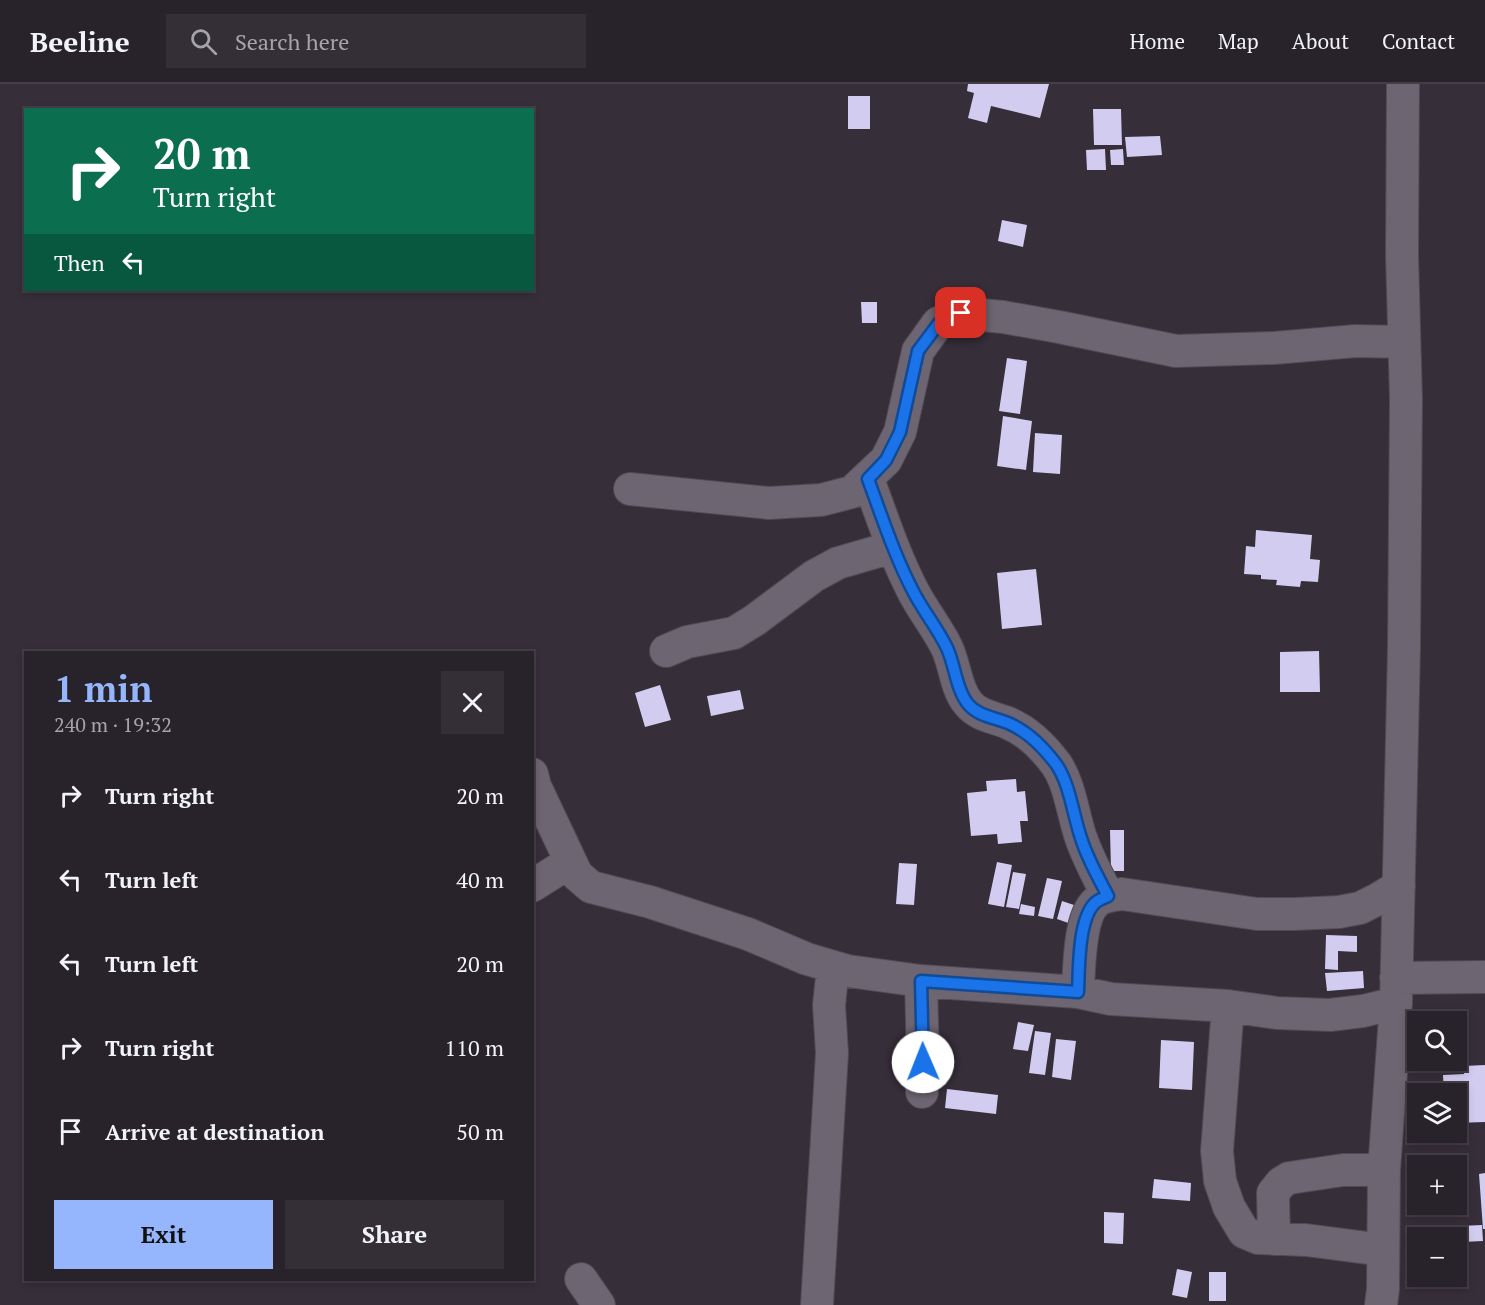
<!DOCTYPE html>
<html lang="en">
<head>
<meta charset="utf-8">
<style>
	body { margin:0; font-family:"PT Serif",serif; background:#342f37; color:#f1f3f6; height:100vh; display:flex; flex-direction:column; font-size:22px; white-space:nowrap }
	* { box-sizing:border-box; margin:0 }
	p { font-size:20px; color:#a5a4a9 }
	.icon { flex:none; width:33px; height:33px; fill:none; stroke:currentColor; stroke-width:2; stroke-linecap:round; stroke-linejoin:round }
	.map { position:relative; flex:1; overflow:hidden }
	.details { position:absolute; left:24px; top:567px; width:510px; height:630px; display:flex; flex-direction:column; background:#28222b; border-radius:0px; box-shadow:0 3px 9px #0003,0 0 0 2px #443f47 }
	.details>* { flex:none }
	.top-card { position:absolute; left:24px; top:24px; width:510px; height:183px; border-radius:0px; box-shadow:0 3px 9px #0003,0 0 0 2px #443f47; background:#0b6e4f; color:#fff; overflow:hidden }
	.tools { position:absolute; left:1407px; top:927px; display:grid; gap:12px }
	.tools a { display:grid; place-items:center; width:60px; height:60px; border-radius:0px; background:#28222b; box-shadow:0 3px 9px #0003,0 0 0 2px #443f47; font-size:30px }
	.pin { position:absolute; display:grid; place-items:center; width:51px; height:51px; color:#fff; margin:-26px; border-radius:12px; box-shadow:0 3px 9px #0006 }
	.me { position:absolute; width:66px; margin:-33px; rotate:359deg; stroke-linejoin:round; filter:drop-shadow(0 0 4px #0008) }
	.turn { display:flex; align-items:center; gap:21px; height:126px; padding:0 30px; font-size:27px }
	.turn .icon { width:78px; height:78px; stroke-width:2.5 }
	.turn b { display:block; font-size:42px; line-height:51px }
	.then { display:flex; align-items:center; height:57px; padding:0 30px; background:#0003; gap:12px; font-size:22px }
	.round { display:grid; place-items:center; flex:none; width:63px; height:63px; border-radius:0px; background:#342f37 }
	.summary { display:flex; align-items:center; justify-content:space-between; height:102px; padding:0 30px }
	h1 { font-size:36px; font-weight:800; line-height:45px; color:#95b6fd }
	.action { display:flex; gap:12px; margin-top:auto; padding:12px 30px }
	.action a { flex:1; height:69px; border-radius:0px; background:#95b6fd; color:#111; font-size:24px; font-weight:800; line-height:69px; text-align:center }
	.action a+a { background:#342f37; color:#f1f3f6 }
	ul { padding:0; list-style:none }
	li { display:flex; align-items:center; gap:18px; height:84px; padding:0 30px }
	li div { flex:1 }
	li b { display:block; font-size:22px }
	li em { font-style:normal }
	header { display:flex; align-items:center; gap:36px; box-sizing:border-box; height:84px; padding:0 30px; background:#28222b; border-bottom:2px solid #443f47 }
	header strong { font-size:28px }
	nav { display:flex; gap:33px; margin-inline-start:auto; font-size:21px }
	.search { width:420px; height:54px; background:#342f37; display:flex; align-items:center; gap:15px; box-sizing:border-box; padding:0 21px; border-radius:0px; color:#a5a4a9; font-size:22px }
	.map>svg:first-child { display:block }
	.building { fill:#d2cdf0 }
	.lines { fill:none; stroke-linecap:round; stroke-linejoin:round }
	.minor-casing { stroke:#514a53; stroke-width:34 }
	.minor { stroke:#6d6571; stroke-width:32 }
	.route-casing { stroke:#114b97; stroke-width:15 }
	.route { stroke:#1a73e8; stroke-width:10 }
</style>
</head>
<body>
<header>
<strong>Beeline</strong>
<div class="search"><svg class="icon" aria-label="search" viewBox="0 0 24 24"><circle cx="10" cy="10" r="6"/><path d="M15 15l6 6"/></svg>Search here</div>
<nav><a>Home</a><a>Map</a><a>About</a><a>Contact</a></nav>
</header>
<div class="map">
<svg width="1485" height="1221" viewBox="0 0 1485 1221">
	<rect width="100%" height="100%" fill="#362e39"/>
	<path class="building" d="M 968,0 L 1049,0 L 1040,34 L 991,22 L 987,39 L 968,34 L 974,9 L 967,7 Z
		M 848,12 L 870,12 L 870,45 L 848,45 Z
		M 1093,25 L 1121,25 L 1122,61 L 1094,61 Z
		M 1160,52 L 1162,71 L 1127,73 L 1125,53 Z
		M 1105,65 L 1106,86 L 1087,86 L 1086,66 Z
		M 1123,65 L 1124,81 L 1111,81 L 1110,66 Z
		M 1002,136 L 1027,141 L 1023,163 L 998,157 Z
		M 861,218 L 877,218 L 877,239 L 862,239 Z
		M 1007,274 L 1027,277 L 1020,330 L 999,327 Z
		M 1003,332 L 1032,337 L 1026,386 L 997,382 Z
		M 1035,349 L 1062,351 L 1060,390 L 1033,388 Z
		M 1256,446 L 1312,451 L 1310,475 L 1320,476 L 1318,498 L 1301,497 L 1300,503 L 1276,501 L 1277,496 L 1261,495 L 1261,491 L 1244,490 L 1246,462 L 1255,463 Z
		M 1036,485 L 1042,541 L 1002,545 L 997,489 Z
		M 1319,567 L 1320,608 L 1280,608 L 1280,568 Z
		M 660,601 L 671,636 L 645,643 L 635,609 Z
		M 740,606 L 744,625 L 711,632 L 707,612 Z
		M 1016,695 L 1017,708 L 1025,707 L 1028,737 L 1020,737 L 1022,758 L 998,760 L 997,750 L 971,752 L 967,709 L 987,707 L 986,697 Z
		M 1110,746 L 1124,746 L 1124,787 L 1111,787 Z
		M 997,778 L 1012,781 L 1004,823 L 988,820 Z
		M 899,779 L 917,780 L 914,821 L 896,820 Z
		M 1013,788 L 1026,790 L 1019,825 L 1006,823 Z
		M 1047,794 L 1062,797 L 1053,835 L 1038,832 Z
		M 1062,817 L 1080,823 L 1074,841 L 1057,835 Z
		M 1021,820 L 1035,823 L 1034,832 L 1019,830 Z
		M 1326,851 L 1357,852 L 1357,868 L 1338,867 L 1338,886 L 1325,885 Z
		M 1363,887 L 1364,904 L 1327,907 L 1325,889 Z
		M 1018,938 L 1034,941 L 1028,967 L 1013,965 Z
		M 1035,947 L 1051,949 L 1045,991 L 1029,989 Z
		M 1056,955 L 1076,957 L 1071,996 L 1052,993 Z
		M 1161,956 L 1194,958 L 1192,1006 L 1159,1004 Z
		M 1485,981 L 1485,1038 L 1456,1039 L 1456,1010 L 1444,1010 L 1443,991 L 1464,990 L 1464,982 Z
		M 947,1005 L 998,1011 L 996,1030 L 945,1024 Z
		M 1485,1089 L 1485,1145 L 1483,1145 L 1479,1090 Z
		M 1154,1095 L 1191,1099 L 1190,1117 L 1152,1114 Z
		M 1104,1128 L 1124,1129 L 1123,1160 L 1104,1159 Z
		M 1482,1141 L 1483,1157 L 1462,1158 L 1460,1142 Z
		M 1177,1185 L 1192,1188 L 1187,1214 L 1172,1211 Z
		M 1209,1188 L 1226,1188 L 1226,1217 L 1209,1217 Z"/>
	<g class="lines">
		<defs>
			<path id="minor" d="M 868,395 C 882,433 895,473 914,509 C 924,528 938,545 947,564 C 955,581 956,605 968,619 C 978,632 994,633 1008,639 C 1027,647 1044,664 1056,680 C 1070,700 1073,731 1081,754 C 1088,774 1098,793 1108,812
				M 630,405 L 769,419 L 821,416 L 852,408 L 886,376 L 900,348 L 918,267 L 938,239 L 961,229 L 1003,233 L 1059,243 L 1176,267 L 1274,264 L 1356,257 L 1403,258
				M 666,567 L 687,558 L 734,549 L 755,536 L 814,492 L 838,479 L 893,463
				M 532,690 L 535,702 L 577,791 L 591,803 L 650,818 L 748,850 L 807,875 L 848,887 L 921,897 L 1078,908 L 1111,915 L 1228,922 L 1277,929 L 1330,931 L 1363,927 L 1396,919
				M 532,802 L 570,778
				M 1396,894 L 1485,893
				M 921,897 L 923,978 L 922,1008
				M 1078,908 C 1079,886 1079,833 1096,818 C 1103,812 1113,811 1122,810 L 1257,830 L 1295,830 L 1339,828 L 1360,824 L 1378,815 L 1399,802
				M 1228,922 L 1217,1067 L 1220,1097 L 1229,1123 L 1244,1148 L 1258,1154 L 1306,1156 L 1383,1166
				M 1274,1155 L 1273,1109 L 1281,1099 L 1289,1094 L 1343,1086 L 1384,1086
				M 581,1195 L 599,1221
				M 817,1221 L 832,969 L 829,921 L 833,883
				M 1381,1221 L 1383,1205 L 1384,1086 L 1396,919 L 1404,564 L 1406,315 L 1402,171 L 1403,0"/>
		</defs>
		<use href="#minor" class="minor-casing"/>
		<use href="#minor" class="minor"/>
	</g>
	<g class="lines">
		<defs>
			<path id="route" d="M 923,978 L 921,897 L 1078,908 C 1079,886 1078,835 1095,819 C 1098,816 1104,814 1108,812 C 1098,793 1087,774 1081,754 C 1073,731 1070,700 1056,680 C 1044,664 1027,647 1008,639 C 993,633 978,632 968,620 C 956,605 955,581 947,564 C 938,545 924,528 914,509 C 895,473 882,433 868,395 L 886,376 L 900,348 L 918,267 L 939,239 L 961,229"/>
		</defs>
		<use href="#route" class="route-casing"/>
		<use href="#route" class="route"/>
	</g>
</svg>
<div class="tools">
<a><svg class="icon" aria-label="search" viewBox="0 0 24 24"><circle cx="10" cy="10" r="6"/><path d="M15 15l6 6"/></svg></a>
<a><svg class="icon" aria-label="layers" viewBox="0 0 24 24"><path d="M12 4l9 5-9 5-9-5zM3 14l9 5 9-5"/></svg></a>
<a>+</a>
<a>−</a>
</div>
<div class="pin" style="left:961px;top:229px;background:#d93025"><svg class="icon" aria-label="arrive" viewBox="0 0 24 24"><path d="M6 21V4h12l-3 4 3 4H6"/></svg></div>
<svg class="me" style="left:923px;top:978px" viewBox="-20 -20 40 40"><circle r="19" fill="#fff"/><path d="M0-13L10 11 0 6-10 11z" fill="#1a73e8"/></svg>
<div class="top-card">
<div class="turn"><svg class="icon" aria-label="right" viewBox="0 0 24 24"><path d="M7 20v-9h11M14 6l5 5-5 5"/></svg><div><b>20 m</b>Turn right</div></div>
<div class="then">Then<svg class="icon" aria-label="left" viewBox="0 0 24 24"><path d="M17 20v-9H6M10 6l-5 5 5 5"/></svg></div>
</div>
<section class="details">
<div class="summary"><div><h1>1 min</h1><p>240 m · 19:32</p></div><a class="round"><svg class="icon" aria-label="close" viewBox="0 0 24 24"><path d="M6 6l12 12M18 6L6 18"/></svg></a></div>
<ul>
<li><svg class="icon" aria-label="right" viewBox="0 0 24 24"><path d="M7 20v-9h11M14 6l5 5-5 5"/></svg><div><b>Turn right</b></div><em>20 m</em></li>
<li><svg class="icon" aria-label="left" viewBox="0 0 24 24"><path d="M17 20v-9H6M10 6l-5 5 5 5"/></svg><div><b>Turn left</b></div><em>40 m</em></li>
<li><svg class="icon" aria-label="left" viewBox="0 0 24 24"><path d="M17 20v-9H6M10 6l-5 5 5 5"/></svg><div><b>Turn left</b></div><em>20 m</em></li>
<li><svg class="icon" aria-label="right" viewBox="0 0 24 24"><path d="M7 20v-9h11M14 6l5 5-5 5"/></svg><div><b>Turn right</b></div><em>110 m</em></li>
<li><svg class="icon" aria-label="arrive" viewBox="0 0 24 24"><path d="M6 21V4h12l-3 4 3 4H6"/></svg><div><b>Arrive at destination</b></div><em>50 m</em></li>
</ul>
<div class="action"><a>Exit</a><a>Share</a></div>
</section>
</div>
</body>
</html>
